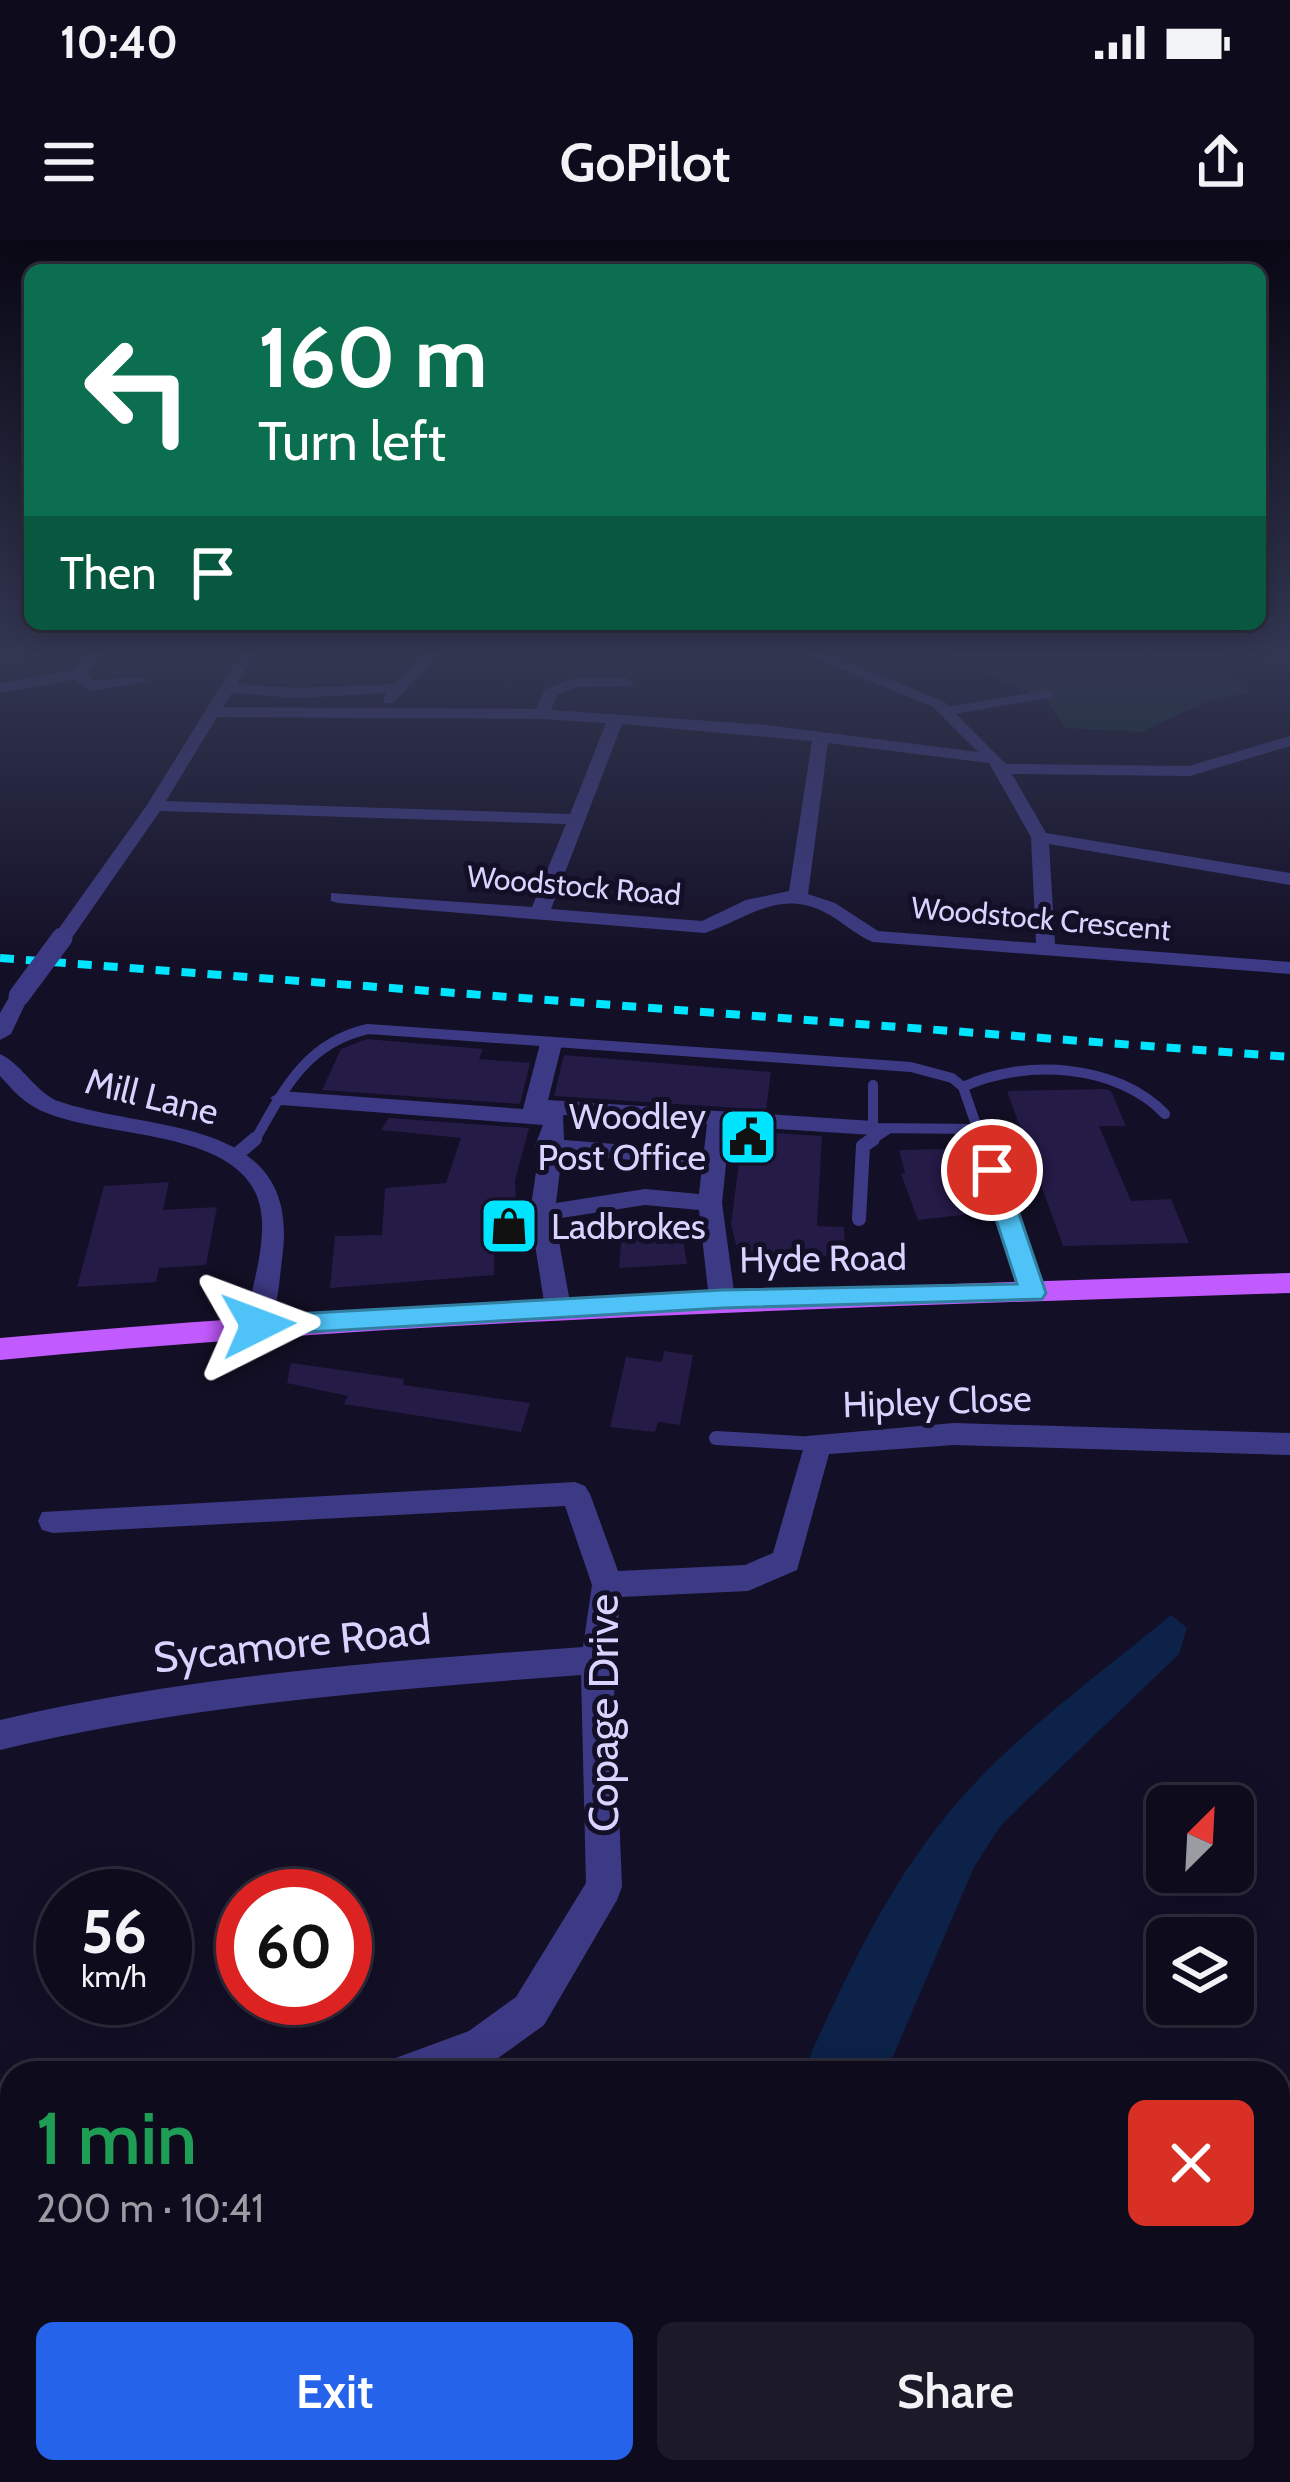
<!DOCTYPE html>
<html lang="en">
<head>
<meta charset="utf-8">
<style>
	body { margin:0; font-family:Cabin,sans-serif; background:#1c1929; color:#f1f3f6; height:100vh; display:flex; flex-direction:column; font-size:45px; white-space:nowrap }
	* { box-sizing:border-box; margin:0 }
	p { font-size:39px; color:#9b9ba3 }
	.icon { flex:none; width:66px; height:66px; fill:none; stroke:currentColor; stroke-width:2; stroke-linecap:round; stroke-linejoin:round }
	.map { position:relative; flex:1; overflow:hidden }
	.drawer { position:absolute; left:0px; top:1821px; width:1290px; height:423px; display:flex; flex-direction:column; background:#0e0b1c; border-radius:36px 36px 0 0; box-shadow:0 6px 30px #0003,0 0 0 3px #2e2b3b }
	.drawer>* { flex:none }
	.banner { position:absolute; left:24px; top:24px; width:1242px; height:366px; border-radius:18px; box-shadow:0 6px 30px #0003,0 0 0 3px #2e2b3b; background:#0b6e4f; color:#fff; overflow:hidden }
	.needle { width:78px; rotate:24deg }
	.buttons { position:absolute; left:1146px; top:1545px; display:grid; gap:24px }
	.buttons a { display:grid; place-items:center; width:108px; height:108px; border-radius:18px; background:#0e0b1c; box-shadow:0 6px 30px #0003,0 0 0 3px #2e2b3b; font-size:60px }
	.speed { position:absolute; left:36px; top:1629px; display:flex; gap:24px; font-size:60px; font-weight:700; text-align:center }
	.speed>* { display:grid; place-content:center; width:156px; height:156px; border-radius:50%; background:#0e0b1c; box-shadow:0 6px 30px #0003,0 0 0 3px #2e2b3b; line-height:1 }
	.speed small { font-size:30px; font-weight:400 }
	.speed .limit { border:18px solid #d22; background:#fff; color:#111 }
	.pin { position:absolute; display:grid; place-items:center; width:102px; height:102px; color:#fff; margin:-51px; border:6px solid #fff; border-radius:50%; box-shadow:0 3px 12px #0007 }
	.me { position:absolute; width:132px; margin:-66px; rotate:87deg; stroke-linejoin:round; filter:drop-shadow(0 0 9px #0008) }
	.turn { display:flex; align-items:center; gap:42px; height:252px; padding:0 36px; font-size:54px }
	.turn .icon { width:156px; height:156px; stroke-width:2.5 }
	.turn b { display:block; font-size:84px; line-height:102px }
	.then { display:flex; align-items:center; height:114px; padding:0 36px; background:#0003; gap:24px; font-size:45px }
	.round { display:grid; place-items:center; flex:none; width:126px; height:126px; border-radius:18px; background:#1c1929 }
	.summary { display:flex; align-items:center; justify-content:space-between; height:204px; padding:0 36px }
	h1 { font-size:72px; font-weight:600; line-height:90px; color:#1e9e55 }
	.button { display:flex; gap:24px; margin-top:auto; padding:24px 36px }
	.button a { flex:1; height:138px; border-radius:18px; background:#2563eb; color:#fff; font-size:48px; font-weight:600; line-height:138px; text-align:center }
	.button a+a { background:#1c1929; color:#f1f3f6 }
	.status { display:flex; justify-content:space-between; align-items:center; height:84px; padding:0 60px; background:#0e0b1c; direction:ltr }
	.status svg { height:33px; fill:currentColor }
	header { display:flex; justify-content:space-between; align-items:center; height:156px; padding:0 36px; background:#0e0b1c; font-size:54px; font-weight:600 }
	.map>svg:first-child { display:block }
	.green { fill:#12302f }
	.water { fill:#0c2248 }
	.building { fill:#241b47 }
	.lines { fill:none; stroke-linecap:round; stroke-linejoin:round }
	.lane-far2 { stroke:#3d3a85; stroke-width:8 }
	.lane-far1 { stroke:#3d3a85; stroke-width:10 }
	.lane { stroke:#3d3a85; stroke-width:14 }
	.street { fill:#3d3a85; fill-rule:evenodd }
	.primary { fill:#c25bff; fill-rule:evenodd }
	.rail { stroke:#00e5ff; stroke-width:8; stroke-dasharray:14 12; stroke-linecap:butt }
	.street-bridge { stroke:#3d3a85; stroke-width:21 }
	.route { fill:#4fc3f7; stroke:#337fa1; stroke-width:3 }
	.labels { text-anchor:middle; stroke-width:10; stroke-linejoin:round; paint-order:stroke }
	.far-street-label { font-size:30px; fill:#d9d4ff; stroke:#130f26 }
	.street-label { font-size:36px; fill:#d9d4ff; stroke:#130f26 }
	.poi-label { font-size:36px; fill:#d9d4ff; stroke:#130f26; text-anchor:end }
	.near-street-label { font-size:42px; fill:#d9d4ff; stroke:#130f26 }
</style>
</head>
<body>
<div class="status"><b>10:40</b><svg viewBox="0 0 49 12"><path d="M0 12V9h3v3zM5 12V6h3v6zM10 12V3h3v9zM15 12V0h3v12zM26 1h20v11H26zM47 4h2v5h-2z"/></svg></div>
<header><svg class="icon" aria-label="menu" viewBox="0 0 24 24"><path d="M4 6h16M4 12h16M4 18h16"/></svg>GoPilot<svg class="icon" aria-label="share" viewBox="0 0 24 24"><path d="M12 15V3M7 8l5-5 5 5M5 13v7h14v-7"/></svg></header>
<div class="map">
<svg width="1290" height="2242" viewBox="0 0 1290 2242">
	<rect width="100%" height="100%" fill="#130f26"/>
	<path class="green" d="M 938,410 L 1133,410 L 1161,423 L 1149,410 L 1290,410 L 1290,428 L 1227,433 L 1251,452 L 1210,460 L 1141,492 L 1066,488 L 1047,461 Z"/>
	<path class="water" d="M 1171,1375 L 1187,1388 L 1179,1414 L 1001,1585 L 974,1627 L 886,1833 L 802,1833 C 845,1739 888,1642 957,1563 C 1018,1492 1099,1435 1171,1375 Z"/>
	<path class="building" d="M 367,799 L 483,809 L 479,819 L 530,823 L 520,864 L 322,850 L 341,809 Z
		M 564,815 L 771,832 L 766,870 L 554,856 Z
		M 1105,849 L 1111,851 L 1126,886 L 1099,886 L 1131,961 L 1171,959 L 1189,1003 L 1063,1006 L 1007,851 Z
		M 389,878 L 529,888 L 515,940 L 518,1003 L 494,1005 L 494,1035 L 330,1048 L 335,996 L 382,995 L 385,948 L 446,943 L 461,898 L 381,890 Z
		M 743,891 L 822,896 L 817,986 L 844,987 L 845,1015 L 740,1020 L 731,984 Z
		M 947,909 L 951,923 L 963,921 L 981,973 L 918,980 L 901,934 L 905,933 L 899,910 Z
		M 169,942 L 163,970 L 217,967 L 206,1025 L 159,1028 L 156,1042 L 77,1047 L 104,946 Z
		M 681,988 L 687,1024 L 619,1028 L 622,990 Z
		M 664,1111 L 693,1115 L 680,1185 L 658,1182 L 655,1192 L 610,1187 L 626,1117 L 662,1122 Z
		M 291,1123 L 404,1139 L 403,1145 L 530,1163 L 521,1192 L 344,1164 L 348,1156 L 287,1143 Z"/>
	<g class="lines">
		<path class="lane-far2" d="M 947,471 L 1049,454"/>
		<path class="lane-far1" d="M 873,845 L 873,888 L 978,889
			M 254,902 C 283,851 305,803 368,789 L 911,827 L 952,838 L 963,847
			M 868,902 L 888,889
			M 982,902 L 963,847 C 1024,818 1118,824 1165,874"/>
		<path class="lane" d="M 981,899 L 1033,1053
			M 235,916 L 255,899
			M 859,979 L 863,906 L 873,899
			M 716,1198 L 817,1204"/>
		<path class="street" d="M 91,410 L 106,410 L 86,434 L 94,441 L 140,437 L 147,441 L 90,451 L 75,439 L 0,453 L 0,443 L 73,430 Z
			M 243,410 L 257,410 L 237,444 L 297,448 L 395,444 L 428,410 L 443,410 L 393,463 L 383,463 L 386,453 L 297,458 L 232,453 L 223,467 L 536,469 L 545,449 L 575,438 L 626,438 L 634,443 L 631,446 L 577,447 L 557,455 L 551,470 L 766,485 L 978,512 L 933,467 L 796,410 L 817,410 L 943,461 L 1006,524 L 1189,526 L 1290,496 L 1290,506 L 1190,536 L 1012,534 L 1046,593 L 1290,633 L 1290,645 L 1049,604 L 1055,704 L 1290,722 L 1290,734 L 873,702 C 855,695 841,680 824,672 C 778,649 747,679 705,693 L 338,663 L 331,661 L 331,653 L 532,667 L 566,584 L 160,571 L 69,702 L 55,702 L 52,698 L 147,565 ZM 217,477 L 542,479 L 606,483 L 570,574 L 166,561 ZM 622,484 L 812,501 L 789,651 L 746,660 L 702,681 L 551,669 ZM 828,503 L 989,523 L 1031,597 L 1036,703 L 878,691 L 835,663 L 808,654 Z
			M 19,750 L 29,756 L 11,794 L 0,800 L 0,773 L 12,752 Z
			M 551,798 L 562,804 L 548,860 L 873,881 L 884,888 L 873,895 L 730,886 L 722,963 L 735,1059 L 722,1068 L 709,1059 L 699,970 L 645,965 L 555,979 L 571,1068 L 558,1077 L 545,1068 L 530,973 L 539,911 L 535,906 L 543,885 L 281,865 L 270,858 L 281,851 L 523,869 L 540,804 ZM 563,875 L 707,884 L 704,911 L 564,900 ZM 562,914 L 702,926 L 699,954 L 645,949 L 556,963 Z
			M 0,814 C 20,823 34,849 55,860 C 149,894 303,873 282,1019 C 279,1042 278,1071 267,1092 L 249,1092 L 245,1085 C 251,1049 268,1002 260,966 C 241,884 94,901 34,867 C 20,859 10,847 0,836 Z
			M 954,1183 L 1290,1193 L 1290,1215 L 954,1205 L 829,1214 L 797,1330 L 748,1351 L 621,1357 L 613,1420 L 622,1647 L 617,1660 L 544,1785 L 494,1821 L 462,1833 L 387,1833 L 393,1819 L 469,1791 L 516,1757 L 586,1643 L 581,1435 C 385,1450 191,1464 0,1510 L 0,1480 C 192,1435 386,1421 583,1407 L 592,1345 L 565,1266 L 53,1293 L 42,1290 L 38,1281 L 42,1272 L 575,1242 L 585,1246 L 590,1254 L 618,1331 L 745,1325 L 773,1313 L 807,1196 Z
			M 12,1851 L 12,1891 L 0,1893 L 0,1853 Z
			M 331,2232 L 377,2232 L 375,2242 L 329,2242 Z"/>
		<path class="primary" d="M 1290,1033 L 1290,1053 C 859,1067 429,1079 0,1120 L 0,1098 C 429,1059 859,1047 1290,1033 Z"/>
		<path class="rail" d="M 0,718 L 1290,817"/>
		<path class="street-bridge" d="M 19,756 L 62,698"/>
	</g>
	<linearGradient id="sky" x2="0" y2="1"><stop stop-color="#0a0815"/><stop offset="0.57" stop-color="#333752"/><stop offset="1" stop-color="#333752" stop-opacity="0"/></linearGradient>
	<rect width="1290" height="724" fill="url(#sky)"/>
	<path class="route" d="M 992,922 L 1004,930 L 1046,1053 L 1042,1059 L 722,1068 L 258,1095 L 244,1085 L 258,1076 L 722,1050 L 1017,1044 L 980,930 Z"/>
	<defs>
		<symbol id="civic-square" viewBox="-11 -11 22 22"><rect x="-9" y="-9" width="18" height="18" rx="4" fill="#00e5ff" stroke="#130f26"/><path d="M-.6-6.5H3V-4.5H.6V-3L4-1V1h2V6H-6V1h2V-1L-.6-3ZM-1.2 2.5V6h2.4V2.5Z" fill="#111"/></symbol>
		<symbol id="shop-square" viewBox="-11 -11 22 22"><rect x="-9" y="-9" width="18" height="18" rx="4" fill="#00e5ff" stroke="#130f26"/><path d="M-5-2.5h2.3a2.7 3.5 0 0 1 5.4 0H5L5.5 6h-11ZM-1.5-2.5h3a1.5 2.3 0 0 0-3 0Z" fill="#111"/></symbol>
	</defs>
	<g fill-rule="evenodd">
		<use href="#civic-square" x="715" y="864" width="66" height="66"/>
		<use href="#shop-square" x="476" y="953" width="66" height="66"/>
	</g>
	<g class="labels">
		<g class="far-street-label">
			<text transform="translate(574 646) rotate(5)" y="10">Woodstock Road</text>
			<text transform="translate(1041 679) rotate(5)" y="10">Woodstock Crescent</text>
		</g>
		<g class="street-label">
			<text transform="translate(152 856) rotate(14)" y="13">Mill Lane</text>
			<text transform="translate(823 1018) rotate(-1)" y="13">Hyde Road</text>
			<text transform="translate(937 1161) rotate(-2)" y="13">Hipley Close</text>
		</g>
		<g class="poi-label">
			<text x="706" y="889">Woodley<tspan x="706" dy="41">Post Office</tspan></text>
			<text x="551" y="999" text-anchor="start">Ladbrokes</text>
		</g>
		<g class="near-street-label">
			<text transform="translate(292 1403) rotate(-6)" y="15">Sycamore Road</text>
			<text transform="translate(603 1473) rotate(-90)" y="15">Copage Drive</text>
		</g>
	</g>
</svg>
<div class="buttons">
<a><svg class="needle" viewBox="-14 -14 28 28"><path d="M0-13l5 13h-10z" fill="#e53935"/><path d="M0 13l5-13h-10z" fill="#9b9ba3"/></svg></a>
<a><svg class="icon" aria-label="layers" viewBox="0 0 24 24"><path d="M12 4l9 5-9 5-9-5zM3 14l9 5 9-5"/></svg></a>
</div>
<div class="speed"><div>56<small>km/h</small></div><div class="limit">60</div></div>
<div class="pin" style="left:992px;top:930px;background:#d93025"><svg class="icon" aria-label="arrive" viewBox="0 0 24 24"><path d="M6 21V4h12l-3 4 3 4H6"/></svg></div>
<svg class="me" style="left:258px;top:1085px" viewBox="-20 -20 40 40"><path d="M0-17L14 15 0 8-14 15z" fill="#4fc3f7" stroke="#fff" stroke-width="4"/></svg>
<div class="banner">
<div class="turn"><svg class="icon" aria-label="left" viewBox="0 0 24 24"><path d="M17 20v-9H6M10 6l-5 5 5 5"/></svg><div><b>160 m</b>Turn left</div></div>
<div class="then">Then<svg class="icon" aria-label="arrive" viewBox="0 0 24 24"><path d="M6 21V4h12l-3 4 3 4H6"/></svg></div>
</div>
<section class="drawer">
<div class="summary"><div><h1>1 min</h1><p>200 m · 10:41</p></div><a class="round" style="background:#d93025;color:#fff"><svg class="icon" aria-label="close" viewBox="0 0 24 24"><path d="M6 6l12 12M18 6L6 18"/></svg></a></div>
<div class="button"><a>Exit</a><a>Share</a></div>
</section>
</div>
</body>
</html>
